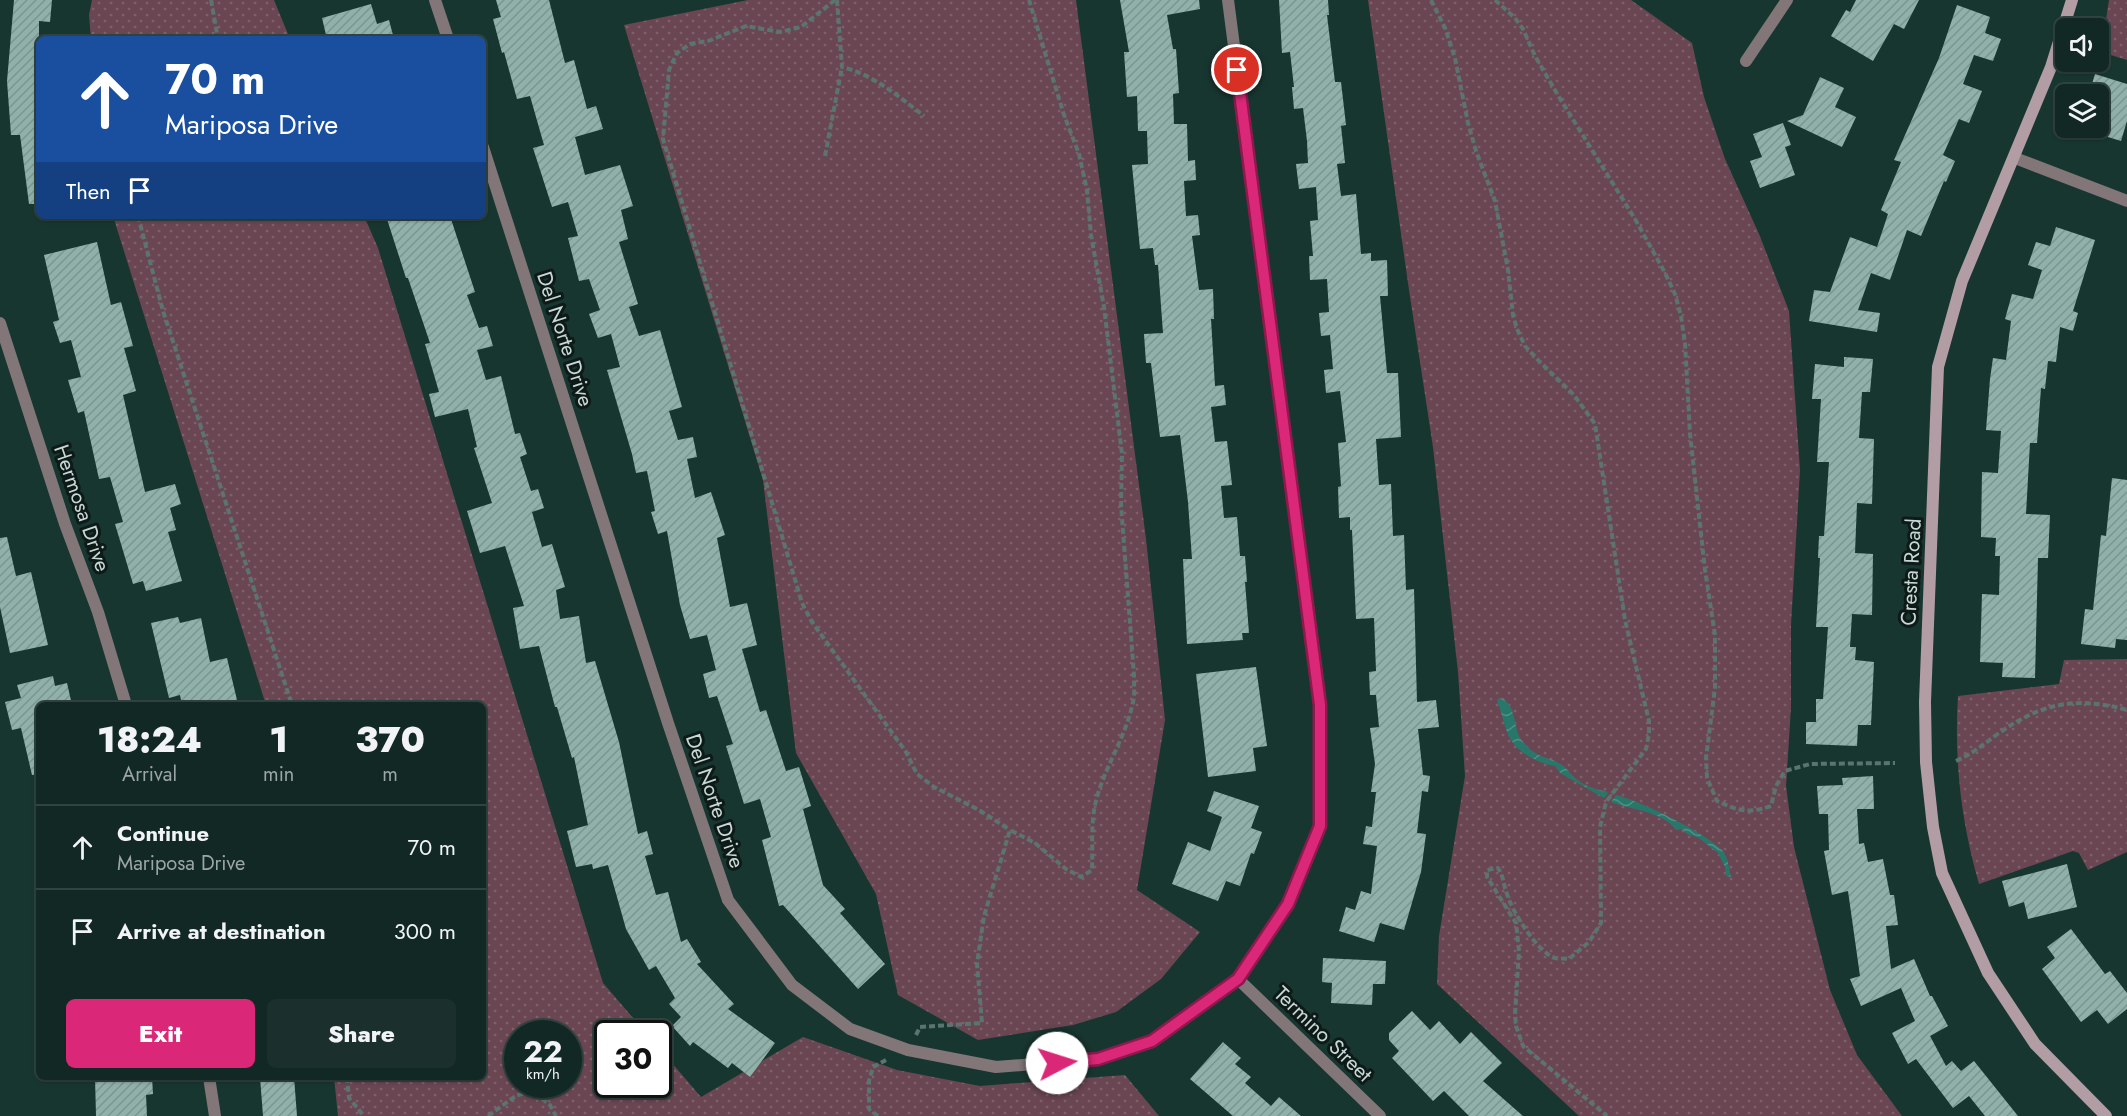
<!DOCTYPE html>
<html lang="en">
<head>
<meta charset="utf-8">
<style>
	body { margin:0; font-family:Jost,sans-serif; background:#1b302c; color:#f1f3f6; height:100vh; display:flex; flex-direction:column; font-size:22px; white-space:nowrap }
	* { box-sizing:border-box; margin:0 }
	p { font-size:20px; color:#9ca6a6 }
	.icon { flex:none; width:33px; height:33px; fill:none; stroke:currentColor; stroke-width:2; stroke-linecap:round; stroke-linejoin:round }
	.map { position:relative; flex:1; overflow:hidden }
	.side { position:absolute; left:36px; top:702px; width:450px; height:378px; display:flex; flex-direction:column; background:#122824; border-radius:9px; box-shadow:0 2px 4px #0004,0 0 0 2px #314441 }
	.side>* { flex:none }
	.hud { position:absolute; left:36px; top:36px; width:450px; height:183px; border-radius:9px; box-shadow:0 2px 4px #0004,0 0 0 2px #314441; background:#1a4fa0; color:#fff; overflow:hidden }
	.tools { position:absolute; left:2055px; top:18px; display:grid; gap:12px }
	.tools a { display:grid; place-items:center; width:54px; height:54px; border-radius:9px; background:#122824; box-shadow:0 2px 4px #0004,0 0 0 2px #314441; font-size:30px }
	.speed { position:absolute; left:504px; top:1020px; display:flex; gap:12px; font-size:30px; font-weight:700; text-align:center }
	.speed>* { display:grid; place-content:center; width:78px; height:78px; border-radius:50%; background:#122824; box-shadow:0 2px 4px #0004,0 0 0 2px #314441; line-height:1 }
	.speed small { font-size:15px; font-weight:400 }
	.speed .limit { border:3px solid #111; border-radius:9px; background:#fff; color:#111 }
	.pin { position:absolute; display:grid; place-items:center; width:51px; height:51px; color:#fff; margin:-26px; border:3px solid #fff; border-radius:50%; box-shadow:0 2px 6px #0007 }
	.me { position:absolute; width:66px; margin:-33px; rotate:85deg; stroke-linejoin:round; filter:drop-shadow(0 0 4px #0008) }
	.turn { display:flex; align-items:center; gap:21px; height:126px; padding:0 30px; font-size:27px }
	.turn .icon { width:78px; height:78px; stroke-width:2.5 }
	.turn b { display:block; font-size:42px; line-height:51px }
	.then { display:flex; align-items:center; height:57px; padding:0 30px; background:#0003; gap:12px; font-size:22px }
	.eta { display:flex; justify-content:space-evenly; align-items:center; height:102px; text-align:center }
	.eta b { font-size:36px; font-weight:800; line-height:42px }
	.cta { display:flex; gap:12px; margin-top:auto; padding:12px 30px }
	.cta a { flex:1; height:69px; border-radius:9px; background:#db2777; color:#fff; font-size:24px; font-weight:800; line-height:69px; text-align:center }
	.cta a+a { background:#1b302c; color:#f1f3f6 }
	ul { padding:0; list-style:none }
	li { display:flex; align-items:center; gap:18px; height:84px; padding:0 30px; border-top:2px solid #314441 }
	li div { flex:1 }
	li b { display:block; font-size:22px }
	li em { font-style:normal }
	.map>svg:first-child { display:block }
	.grass { fill:url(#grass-dots); fill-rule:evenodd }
	.water { fill:url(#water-waves) }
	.building { fill:url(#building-hatch) }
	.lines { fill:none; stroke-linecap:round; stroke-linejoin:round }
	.path { stroke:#5b746f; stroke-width:4; stroke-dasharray:6 3; stroke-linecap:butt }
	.street { stroke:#827679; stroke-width:12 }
	.secondary { stroke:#b19da3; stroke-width:12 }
	.route-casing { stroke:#8e194d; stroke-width:15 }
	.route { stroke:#db2777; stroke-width:10 }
	.labels { text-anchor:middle; stroke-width:6; stroke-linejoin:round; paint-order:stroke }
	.street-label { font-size:21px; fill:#c8d8d4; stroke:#0e1a18 }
</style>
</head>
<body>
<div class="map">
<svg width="2127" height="1116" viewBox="0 0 2127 1116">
	<defs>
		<pattern id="grass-dots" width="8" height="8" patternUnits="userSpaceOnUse" patternTransform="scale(1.5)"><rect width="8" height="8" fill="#6a4652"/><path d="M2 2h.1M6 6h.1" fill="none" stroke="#7e606a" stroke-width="1.8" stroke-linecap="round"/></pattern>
		<pattern id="water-waves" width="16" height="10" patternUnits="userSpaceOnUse" patternTransform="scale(1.5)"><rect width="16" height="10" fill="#28776b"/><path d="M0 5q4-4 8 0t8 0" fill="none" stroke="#509086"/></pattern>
		<pattern id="building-hatch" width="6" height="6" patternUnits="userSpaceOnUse" patternTransform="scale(1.5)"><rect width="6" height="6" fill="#90b1aa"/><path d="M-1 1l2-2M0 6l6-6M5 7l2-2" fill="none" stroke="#7b9590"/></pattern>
	</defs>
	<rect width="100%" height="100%" fill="#183630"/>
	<path class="grass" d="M 92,0 L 274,0 L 290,39 L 91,39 L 89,15 Z
		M 748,0 L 1076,0 L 1146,539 L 1165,720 L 1137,890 L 1200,932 L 1161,979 L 1116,1012 L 1073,1025 L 978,1040 L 898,995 L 876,894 L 796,753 L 763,480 L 624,25 Z
		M 1368,0 L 1631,0 L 1692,43 L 1704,97 L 1725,159 L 1759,234 L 1789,311 L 1800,470 L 1791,625 L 1791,707 L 1786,786 L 1794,847 L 1830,990 L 1857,1055 L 1902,1116 L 1579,1116 L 1437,984 L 1439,936 L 1465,776 L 1458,672 L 1433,447 L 1409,290 Z
		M 2109,0 L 2127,0 L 2127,60 L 2101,52 Z
		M 113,216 L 364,216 L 378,248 L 603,983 L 646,1033 L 608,1034 L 608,1084 L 658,1084 L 659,1048 L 701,1097 L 803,1037 L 897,1070 L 980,1086 L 1125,1075 L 1159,1116 L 338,1116 L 334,1077 L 483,1077 L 483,705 L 266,705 ZM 518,1034 L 568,1034 L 568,1084 L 518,1084 Z
		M 2127,659 L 2127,852 L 2088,870 L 2079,853 L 2073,851 L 1979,884 C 1961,821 1954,761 1958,696 L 2059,684 L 2064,660 Z"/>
	<path class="water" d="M 1499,698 C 1517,701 1513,730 1522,741 C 1538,760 1546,755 1562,765 C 1566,767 1569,772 1572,775 C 1581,784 1593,790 1606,791 L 1608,793 L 1604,798 L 1560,773 L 1555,766 C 1536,763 1514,751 1507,732 C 1503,721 1501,710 1497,700 Z
		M 1616,795 C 1639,800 1708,834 1723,851 C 1728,857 1729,869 1731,877 L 1726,876 L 1725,867 L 1718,853 L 1699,838 L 1687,834 L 1682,829 L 1676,830 C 1663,811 1631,810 1611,802 Z"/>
	<path class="building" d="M 14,0 L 52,0 L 50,22 L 39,21 L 39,204 L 29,204 L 20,135 L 11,135 L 7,81 Z
		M 496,0 L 549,0 L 565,63 L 574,60 L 587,109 L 596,106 L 603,129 L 575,137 L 585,175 L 620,165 L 633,206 L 621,210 L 628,239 L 619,242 L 638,304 L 629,307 L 639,336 L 660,330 L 682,407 L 669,411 L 678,440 L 693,437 L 697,457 L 687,459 L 695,498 L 711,492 L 725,535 L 717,538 L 730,607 L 747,603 L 757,645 L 742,649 L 760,712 L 766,710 L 786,771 L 799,767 L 811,806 L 803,809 L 823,885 L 845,909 L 840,913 L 885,964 L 858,989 L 783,905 L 779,906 L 762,840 L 771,837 L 760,799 L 744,804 L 726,746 L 733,744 L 717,696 L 709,698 L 703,674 L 716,670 L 707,635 L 690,639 L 680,605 L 667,531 L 658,534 L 651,512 L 655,511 L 647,471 L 636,473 L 632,454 L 607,370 L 620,367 L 611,334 L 598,338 L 589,314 L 600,310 L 589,279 L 579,281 L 568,238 L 578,236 L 568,202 L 552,207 L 533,148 L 544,145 L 530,96 L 517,99 L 504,52 L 502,53 L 493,19 L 501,17 Z
		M 1120,0 L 1199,0 L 1200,9 L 1167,15 L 1173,49 L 1176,49 L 1179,93 L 1173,94 L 1174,124 L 1187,124 L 1188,161 L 1195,160 L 1196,180 L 1184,181 L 1186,216 L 1198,215 L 1200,235 L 1192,236 L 1199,290 L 1213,289 L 1214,319 L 1211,319 L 1215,386 L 1224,385 L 1226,405 L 1211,407 L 1215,442 L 1227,441 L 1232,485 L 1221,486 L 1224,518 L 1237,517 L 1240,556 L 1245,556 L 1247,582 L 1245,582 L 1249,633 L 1242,633 L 1243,640 L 1187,644 L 1183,559 L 1192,559 L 1188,502 L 1180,435 L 1160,437 L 1151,363 L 1146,363 L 1144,334 L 1163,333 L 1158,265 L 1155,265 L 1153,248 L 1140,249 L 1132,165 L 1148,164 L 1147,131 L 1138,131 L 1137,96 L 1127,97 L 1124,52 L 1129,52 Z
		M 1279,0 L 1328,0 L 1329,15 L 1327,15 L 1335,82 L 1341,82 L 1346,125 L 1341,126 L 1345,163 L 1337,164 L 1341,196 L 1356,194 L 1361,254 L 1371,253 L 1371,261 L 1387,260 L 1388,296 L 1380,296 L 1387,373 L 1398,373 L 1401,437 L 1376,439 L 1379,485 L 1391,484 L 1393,536 L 1404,535 L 1406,590 L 1414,589 L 1417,702 L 1436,700 L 1439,727 L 1418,729 L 1423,775 L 1430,776 L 1428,792 L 1422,791 L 1417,833 L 1426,834 L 1421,872 L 1404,930 L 1380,923 L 1374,942 L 1339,931 L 1346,907 L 1355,910 L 1361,891 L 1371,894 L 1377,846 L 1363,844 L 1366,826 L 1372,827 L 1376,792 L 1371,792 L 1375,764 L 1370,728 L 1379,727 L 1376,695 L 1370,695 L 1369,672 L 1376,671 L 1374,618 L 1356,619 L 1352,530 L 1350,530 L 1350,517 L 1339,518 L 1338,487 L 1341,486 L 1338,443 L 1346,442 L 1340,391 L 1326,393 L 1324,370 L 1333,369 L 1330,335 L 1321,336 L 1319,313 L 1329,312 L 1327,279 L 1310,280 L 1309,256 L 1313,256 L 1310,221 L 1318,220 L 1316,187 L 1299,189 L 1296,164 L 1308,163 L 1307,141 L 1303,108 L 1294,109 L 1292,87 L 1294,87 L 1290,52 L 1282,53 Z
		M 1856,0 L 1919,0 L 1904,29 L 1894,24 L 1873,61 L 1831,36 L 1846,10 L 1850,12 Z
		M 371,4 L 377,24 L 389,20 L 394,39 L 327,39 L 322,18 Z
		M 1957,5 L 1990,17 L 1985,33 L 2001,39 L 1993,61 L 1974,55 L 1963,84 L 1982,91 L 1969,123 L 1959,119 L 1943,155 L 1955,161 L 1946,182 L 1944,181 L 1921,236 L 1907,230 L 1890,280 L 1871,273 L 1858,310 L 1880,313 L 1877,332 L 1809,321 L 1814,290 L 1830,292 L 1850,237 L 1877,247 L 1888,214 L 1881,210 L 1901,162 L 1894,160 L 1939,58 Z
		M 2095,74 L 2127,84 L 2127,121 L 2121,141 L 2098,134 L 2098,94 L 2089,94 Z
		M 1820,77 L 1844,88 L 1835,107 L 1856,117 L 1842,147 L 1787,121 L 1803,115 Z
		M 1783,123 L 1791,145 L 1785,147 L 1795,175 L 1760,188 L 1750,161 L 1762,157 L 1753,134 Z
		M 386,216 L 450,216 L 475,292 L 467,295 L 479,328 L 487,326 L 493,346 L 477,350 L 486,380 L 501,376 L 515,434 L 520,433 L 527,454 L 520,457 L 531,491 L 538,489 L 544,508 L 532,512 L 542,547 L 552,544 L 565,587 L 556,590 L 560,619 L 579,616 L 586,663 L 595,661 L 619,742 L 638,834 L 647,831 L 653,854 L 645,856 L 656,895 L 668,892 L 681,942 L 687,939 L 701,962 L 697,964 L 734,1004 L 728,1009 L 775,1043 L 750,1077 L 732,1063 L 728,1068 L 693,1042 L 690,1046 L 672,1026 L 681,1017 L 669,1004 L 675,998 L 656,966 L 649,970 L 626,929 L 608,865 L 593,869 L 592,864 L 576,867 L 567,831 L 588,825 L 574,757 L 572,758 L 557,707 L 555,707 L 539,646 L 520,649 L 513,608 L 524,606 L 505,546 L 480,553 L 467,511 L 492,503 L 474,448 L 477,447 L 468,409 L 435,417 L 429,394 L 439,392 L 425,344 L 430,343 L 408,278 L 406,278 Z
		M 2056,227 L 2095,240 L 2073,311 L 2078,313 L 2073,331 L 2060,327 L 2056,362 L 2048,361 L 2045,389 L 2041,388 L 2037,443 L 2030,443 L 2026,514 L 2050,515 L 2048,558 L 2038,558 L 2035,678 L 2002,677 L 2003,663 L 1980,662 L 1982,594 L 1999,595 L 2000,556 L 1995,556 L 1996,538 L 1981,537 L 1982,472 L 1998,473 L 2001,431 L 1986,430 L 1990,379 L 1993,358 L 2006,360 L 2011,321 L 2005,319 L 2012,294 L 2033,299 L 2042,270 L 2028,265 L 2036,242 L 2050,246 Z
		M 97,242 L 111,305 L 121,302 L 133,346 L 124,348 L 136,391 L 123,395 L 145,492 L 175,484 L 181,504 L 170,508 L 176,530 L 168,532 L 182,581 L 146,591 L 143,581 L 133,584 L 115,524 L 123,522 L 110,477 L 99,479 L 84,411 L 78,413 L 68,380 L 81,377 L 71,340 L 60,343 L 53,322 L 59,320 L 44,255 Z
		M 1844,357 L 1873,359 L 1870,392 L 1862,392 L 1859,438 L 1874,439 L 1872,504 L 1857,503 L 1855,553 L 1873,554 L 1872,615 L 1852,614 L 1850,647 L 1856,647 L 1855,660 L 1874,662 L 1871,725 L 1858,725 L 1857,746 L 1806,744 L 1806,722 L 1816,722 L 1816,699 L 1823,699 L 1828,627 L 1816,627 L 1820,558 L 1818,558 L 1819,536 L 1824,536 L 1829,462 L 1817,462 L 1821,399 L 1812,399 L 1815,364 L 1844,367 Z
		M 2112,478 L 2127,480 L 2127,640 L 2116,639 L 2115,648 L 2081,644 L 2085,609 L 2093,610 L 2101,535 L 2106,536 Z
		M 7,537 L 16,576 L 31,572 L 48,645 L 10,653 L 0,607 L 0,538 Z
		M 178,617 L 180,623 L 201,618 L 210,662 L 227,658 L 237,700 L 217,705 L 182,705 L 180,695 L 169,698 L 151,623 Z
		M 1256,667 L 1267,746 L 1253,748 L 1256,771 L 1208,777 L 1196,674 Z
		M 53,676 L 55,686 L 67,683 L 72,705 L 39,705 L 39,774 L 32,775 L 21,728 L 12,730 L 5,702 L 21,698 L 17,685 Z
		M 1873,776 L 1874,809 L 1857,809 L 1859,844 L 1864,843 L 1868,862 L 1883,859 L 1890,895 L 1894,895 L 1898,925 L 1886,926 L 1891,969 L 1914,959 L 1930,996 L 1932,996 L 1948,1026 L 1930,1036 L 1946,1066 L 1952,1061 L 1961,1071 L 1974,1061 L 2018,1116 L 1985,1116 L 1969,1096 L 1953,1108 L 1916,1059 L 1908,1064 L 1892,1033 L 1915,1021 L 1901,988 L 1861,1006 L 1850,979 L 1860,976 L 1848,891 L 1832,895 L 1824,851 L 1829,850 L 1828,814 L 1819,814 L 1817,786 L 1843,785 L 1842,778 Z
		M 1214,791 L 1259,806 L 1251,828 L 1262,832 L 1254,854 L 1251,853 L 1240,886 L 1226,881 L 1218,901 L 1172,884 L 1188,842 L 1210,851 L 1222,817 L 1207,811 Z
		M 2067,864 L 2077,907 L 2028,919 L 2024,902 L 2009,907 L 2002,881 Z
		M 2071,929 L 2105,974 L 2110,971 L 2127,993 L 2127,1009 L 2108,1024 L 2097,1010 L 2081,1022 L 2042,969 L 2055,958 L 2047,947 Z
		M 1323,958 L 1386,961 L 1385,984 L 1373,984 L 1372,1005 L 1331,1003 L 1332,983 L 1322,982 Z
		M 1412,1011 L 1430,1030 L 1439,1021 L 1460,1044 L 1471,1032 L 1502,1063 L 1483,1081 L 1523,1116 L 1469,1116 L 1444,1091 L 1433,1101 L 1392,1058 L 1399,1051 L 1389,1040 L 1389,1033 Z
		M 1223,1042 L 1241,1058 L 1235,1064 L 1251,1077 L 1245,1083 L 1271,1106 L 1279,1097 L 1301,1116 L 1233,1116 L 1190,1079 Z
		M 152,1077 L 153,1094 L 146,1095 L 147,1116 L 96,1116 L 95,1078 Z
		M 260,1077 L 294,1077 L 297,1116 L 263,1116 Z"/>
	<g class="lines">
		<path class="path" d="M 211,0 L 218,39
			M 835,0 L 801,27 L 780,32 L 746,26 L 708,41 L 690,44 L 677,53 L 669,70 L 663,139 L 802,603 L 812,622 L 906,752 L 917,774 L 934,787 L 979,810 L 1010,830
			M 837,0 L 842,67 C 874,75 898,96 924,116
			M 1431,0 L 1445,28 L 1455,58 L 1468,123 L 1476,151 L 1495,201 L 1508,270 L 1513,315 L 1517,329 L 1525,346 L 1539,361 L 1574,395 L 1595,424 L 1625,620 L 1649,721 L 1649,734 L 1646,749 L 1606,802 L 1600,827 L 1601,923 L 1589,942 L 1569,959 C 1564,958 1559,959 1555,958 C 1537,952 1512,911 1507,894 C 1503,884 1504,877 1498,868 L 1487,870 L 1487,877 L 1516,923 L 1519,951 L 1515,1014 L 1516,1026 L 1523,1046 L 1607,1116
			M 1495,0 L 1515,18 L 1523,29 L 1535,56 L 1559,97 L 1635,219 L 1664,271 L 1675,294 L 1681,316 L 1685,343 L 1690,434 L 1705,570 L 1715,635 L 1715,688 L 1706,758 L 1707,778 L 1717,801 C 1739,811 1748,814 1771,806 L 1776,786 L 1785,771 L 1810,764 L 1895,763
			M 825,156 L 842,67
			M 138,216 L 163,311 L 292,705
			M 1956,761 C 1972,754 1984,744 1999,733 C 2042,703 2076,696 2127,710
			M 916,1035 L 920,1027 L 982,1023 L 977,964 L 984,916 L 1010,830 L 1035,843 L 1066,869 L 1081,877 L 1092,870 C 1093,846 1090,821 1097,797 C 1106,765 1126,736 1133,702 C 1135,694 1134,684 1134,675 L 1121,505 L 1122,454 L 1104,307 L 1091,235 L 1087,190 L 1079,154 L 1064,115 L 1029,0
			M 347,1077 L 349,1098 L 364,1116
			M 488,1116 L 517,1095 L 533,1092 L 550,1105 L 556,1116
			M 878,1116 L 869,1109 L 869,1081 L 873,1067 L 886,1060"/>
		<path class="street" d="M 435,0 L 448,39
			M 1746,61 L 1787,0
			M 483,147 L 668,723 L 728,900 L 792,985 L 850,1029 L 908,1050 L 996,1067 L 1098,1059 L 1152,1042 L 1238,979 L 1288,905 L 1320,826 L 1320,705 L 1228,0
			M 2015,158 L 2127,201
			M 0,323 L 65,524 L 98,612 L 126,705
			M 1238,979 L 1380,1116
			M 209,1077 L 215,1116"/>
		<path class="secondary" d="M 2072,0 L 2051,67 L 1962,281 L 1938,367 L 1925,702 L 1926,762 L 1933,827 L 1942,873 L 1988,973 L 2035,1044 L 2106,1116"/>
	</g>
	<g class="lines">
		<defs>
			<path id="route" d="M 1057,1063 L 1098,1059 L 1152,1041 L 1238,979 L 1288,904 L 1320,826 L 1320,705 L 1237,70"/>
		</defs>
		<use href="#route" class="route-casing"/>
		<use href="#route" class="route"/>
	</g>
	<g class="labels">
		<g class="street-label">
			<text transform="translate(565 339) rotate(72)" y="7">Del Norte Drive</text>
			<text transform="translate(82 508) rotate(71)" y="7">Hermosa Drive</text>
			<text transform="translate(1911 572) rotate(-87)" y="7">Cresta Road</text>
			<text transform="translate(715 801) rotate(71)" y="7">Del Norte Drive</text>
			<text transform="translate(1323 1034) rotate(44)" y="7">Termino Street</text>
		</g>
	</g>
</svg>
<div class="tools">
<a><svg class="icon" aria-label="sound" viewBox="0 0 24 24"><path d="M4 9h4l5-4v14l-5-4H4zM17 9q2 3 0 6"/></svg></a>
<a><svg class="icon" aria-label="layers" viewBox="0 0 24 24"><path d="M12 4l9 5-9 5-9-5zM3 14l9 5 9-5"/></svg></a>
</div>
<div class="speed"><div>22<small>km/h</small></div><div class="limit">30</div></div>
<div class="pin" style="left:1237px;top:70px;background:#d93025"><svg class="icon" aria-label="arrive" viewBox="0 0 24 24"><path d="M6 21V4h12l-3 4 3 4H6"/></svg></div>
<svg class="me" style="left:1057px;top:1063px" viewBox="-20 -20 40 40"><circle r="19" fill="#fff"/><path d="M0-13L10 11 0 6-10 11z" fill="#db2777"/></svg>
<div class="hud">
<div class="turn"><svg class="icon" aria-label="ahead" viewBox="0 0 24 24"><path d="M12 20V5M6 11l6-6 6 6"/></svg><div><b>70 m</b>Mariposa Drive</div></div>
<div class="then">Then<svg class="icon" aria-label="arrive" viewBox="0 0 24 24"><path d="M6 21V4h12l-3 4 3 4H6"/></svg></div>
</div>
<section class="side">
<div class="eta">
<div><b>18:24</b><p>Arrival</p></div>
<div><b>1</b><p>min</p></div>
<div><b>370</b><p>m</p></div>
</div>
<ul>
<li><svg class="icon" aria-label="ahead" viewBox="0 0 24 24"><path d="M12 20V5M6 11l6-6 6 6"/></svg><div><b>Continue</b><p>Mariposa Drive</p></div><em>70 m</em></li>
<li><svg class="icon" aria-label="arrive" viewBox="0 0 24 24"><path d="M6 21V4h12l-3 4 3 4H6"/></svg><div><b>Arrive at destination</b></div><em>300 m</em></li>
</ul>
<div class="cta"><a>Exit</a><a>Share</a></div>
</section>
</div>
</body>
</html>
